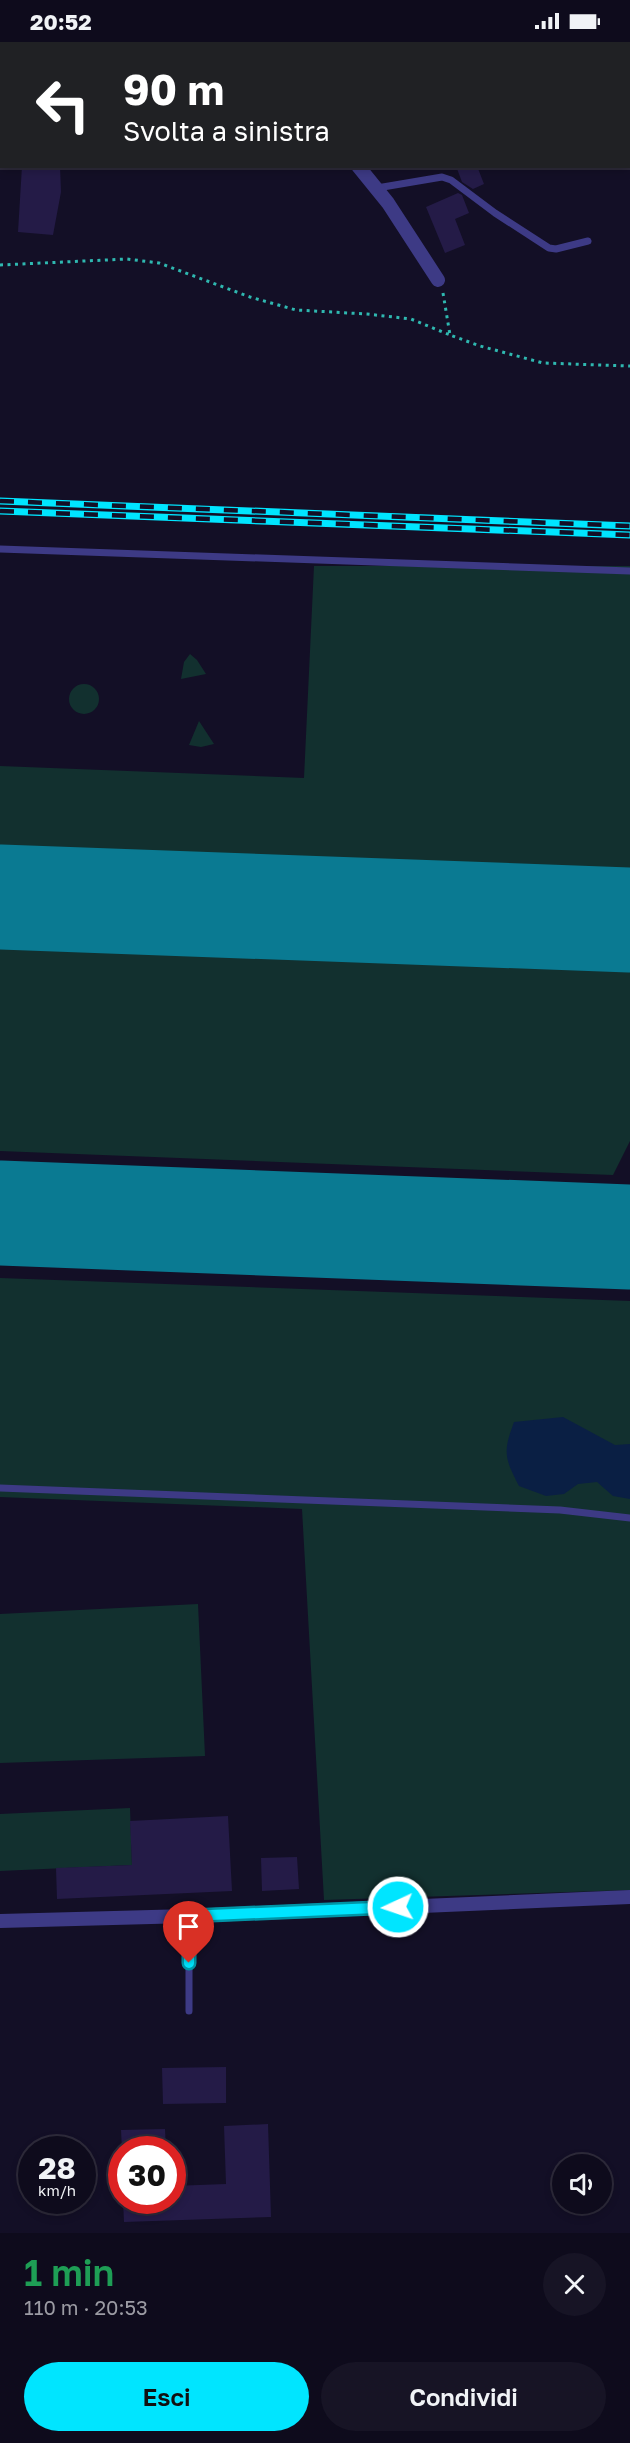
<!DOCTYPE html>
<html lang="it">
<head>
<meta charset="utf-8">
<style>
	body { margin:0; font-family:"Golos Text",sans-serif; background:#171425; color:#f1f3f6; height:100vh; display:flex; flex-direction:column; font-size:22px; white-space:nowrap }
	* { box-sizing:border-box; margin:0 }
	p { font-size:20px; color:#9b9ba3 }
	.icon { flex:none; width:33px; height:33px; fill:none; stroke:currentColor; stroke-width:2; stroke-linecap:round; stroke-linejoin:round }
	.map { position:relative; height:2191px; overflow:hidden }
	.details { display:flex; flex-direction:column; background:#0e0b1c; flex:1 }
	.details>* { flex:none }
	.guide { position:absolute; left:0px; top:0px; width:630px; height:126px; box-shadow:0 3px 9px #0003,0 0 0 2px #2e2b3b; background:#202124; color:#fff; overflow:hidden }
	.controls { position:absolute; left:552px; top:2112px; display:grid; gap:12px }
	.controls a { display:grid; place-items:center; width:60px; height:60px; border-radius:50%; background:#0e0b1c; box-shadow:0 3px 9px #0003,0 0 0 2px #2e2b3b; font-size:30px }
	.speed { position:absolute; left:18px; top:2094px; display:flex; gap:12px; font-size:30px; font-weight:700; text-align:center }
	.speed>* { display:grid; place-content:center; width:78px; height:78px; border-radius:50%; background:#0e0b1c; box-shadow:0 3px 9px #0003,0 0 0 2px #2e2b3b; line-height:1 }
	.speed small { font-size:15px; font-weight:400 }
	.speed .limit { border:9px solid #d22; background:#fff; color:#111 }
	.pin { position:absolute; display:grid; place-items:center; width:51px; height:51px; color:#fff; margin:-62px -26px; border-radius:50% 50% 50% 0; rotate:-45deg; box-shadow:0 0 6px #0007 }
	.pin .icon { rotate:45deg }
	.me { position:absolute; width:66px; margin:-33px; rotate:267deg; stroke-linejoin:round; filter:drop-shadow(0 0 4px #0008) }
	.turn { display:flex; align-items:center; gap:21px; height:126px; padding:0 24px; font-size:27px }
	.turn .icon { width:78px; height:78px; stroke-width:2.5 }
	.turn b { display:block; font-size:42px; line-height:51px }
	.round { display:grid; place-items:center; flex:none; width:63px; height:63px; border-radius:32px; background:#171425 }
	.summary { display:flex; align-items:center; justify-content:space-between; height:102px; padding:0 24px }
	h1 { font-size:36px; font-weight:600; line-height:45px; color:#1e9e55 }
	.primary-button { display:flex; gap:12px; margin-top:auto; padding:12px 24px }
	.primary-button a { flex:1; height:69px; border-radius:36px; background:#00e5ff; color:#111; font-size:24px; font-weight:600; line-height:69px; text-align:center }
	.primary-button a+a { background:#171425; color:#f1f3f6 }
	.status { display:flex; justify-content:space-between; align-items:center; height:42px; padding:0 30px; background:#0e0b1c; direction:ltr }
	.status svg { height:16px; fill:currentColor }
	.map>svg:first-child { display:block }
	.green { fill:#12302f }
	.water { fill:#0a1f44 }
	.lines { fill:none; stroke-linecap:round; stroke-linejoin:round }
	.runway { stroke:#0a7a92; stroke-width:105 }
	.building { fill:#241b47 }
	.path { stroke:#2fb8b0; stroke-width:3; stroke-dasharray:3 4.5; stroke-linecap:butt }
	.lane { stroke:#3d3a85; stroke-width:7 }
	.street { stroke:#3d3a85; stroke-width:14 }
	.rail-casing { stroke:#00e5ff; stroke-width:7 }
	.rail { stroke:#130f26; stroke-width:4.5; stroke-dasharray:14; stroke-linecap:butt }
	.route-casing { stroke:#0095a6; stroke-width:15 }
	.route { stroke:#00e5ff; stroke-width:10 }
</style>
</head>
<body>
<div class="status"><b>20:52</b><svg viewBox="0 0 49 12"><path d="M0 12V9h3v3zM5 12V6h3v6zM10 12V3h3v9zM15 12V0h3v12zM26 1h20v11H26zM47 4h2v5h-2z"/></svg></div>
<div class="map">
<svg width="630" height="2191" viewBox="0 0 630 2191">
	<rect width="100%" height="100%" fill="#130f26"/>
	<path class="green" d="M 314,524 L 630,524 L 630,1099 L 613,1133 L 0,1109 L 0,724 L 304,736 Z
		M 190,612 L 197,618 L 206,632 L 181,637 L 184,620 Z
		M69 657a15 15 0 1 1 30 0a15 15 0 1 1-30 0Z
		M 199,679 L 214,702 L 201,705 L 189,703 Z
		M 0,1236 L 630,1259 L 630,1848 L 324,1858 L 302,1467 L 0,1455 Z
		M 198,1562 L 205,1714 L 0,1721 L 0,1572 Z
		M 130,1766 L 132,1823 L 0,1829 L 0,1772 Z"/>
	<path class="water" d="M 563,1375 L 615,1403 L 630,1402 L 630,1457 L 613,1454 L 597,1440 L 578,1442 L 564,1452 L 546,1454 L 519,1444 C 504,1415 503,1410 514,1380 Z"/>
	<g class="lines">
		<path class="runway" d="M 0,855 L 630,878
			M 0,1171 L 630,1195"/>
	</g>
	<path class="building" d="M 22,124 L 60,124 L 61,150 L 53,193 L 18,190 Z
		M 456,124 L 477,124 L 484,142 L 473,147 L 462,140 Z
		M 458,151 L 462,153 L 469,171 L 455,177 L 465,203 L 445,211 L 426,165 Z
		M 228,1774 L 232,1849 L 57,1857 L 56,1826 L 132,1823 L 130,1779 Z
		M 297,1815 L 299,1847 L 262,1849 L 261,1816 Z
		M 226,2025 L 226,2061 L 163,2062 L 162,2026 Z
		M 268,2082 L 271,2175 L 124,2180 L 123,2158 L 172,2158 L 172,2144 L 226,2142 L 224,2084 Z
		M 165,2087 L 166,2108 L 122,2108 L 121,2088 Z"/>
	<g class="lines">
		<path class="path" d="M 0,87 L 2,87
			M 0,223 L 127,217 L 159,221 L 250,255 L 296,268 L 367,272 L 411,277 L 450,293
			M 443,251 L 450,293 L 480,304 L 543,321 L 630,324"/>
		<path class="lane" d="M 505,0 L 505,2
			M 377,146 L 442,135 L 451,138 L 495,171 L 549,206 L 556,207 L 588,199
			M 0,507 L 630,529
			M 0,1446 L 560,1468 L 630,1476
			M 189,1969 L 189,1874"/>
		<path class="street" d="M 266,0 L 266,2
			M 358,124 L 388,161 L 438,238
			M 0,1879 L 189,1874 L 630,1855"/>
		<defs>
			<path id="rail" d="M 0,459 L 630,484
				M 0,469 L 630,493"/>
		</defs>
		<use href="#rail" class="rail-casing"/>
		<use href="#rail" class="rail"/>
	</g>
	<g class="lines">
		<defs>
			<path id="route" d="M 189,1921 L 189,1874 L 398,1865"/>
		</defs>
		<use href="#route" class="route-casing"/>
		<use href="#route" class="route"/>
	</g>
</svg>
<div class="controls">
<a><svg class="icon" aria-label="sound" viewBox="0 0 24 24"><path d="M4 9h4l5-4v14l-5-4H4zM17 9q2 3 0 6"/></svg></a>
</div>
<div class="speed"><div>28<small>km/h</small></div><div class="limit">30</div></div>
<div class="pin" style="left:189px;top:1921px;background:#d93025"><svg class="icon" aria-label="arrive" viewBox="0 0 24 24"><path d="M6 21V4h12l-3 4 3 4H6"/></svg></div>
<svg class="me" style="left:398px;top:1865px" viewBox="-20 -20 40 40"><circle r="17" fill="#00e5ff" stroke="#fff" stroke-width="3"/><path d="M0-11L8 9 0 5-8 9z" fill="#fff"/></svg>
<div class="guide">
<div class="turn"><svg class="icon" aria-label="left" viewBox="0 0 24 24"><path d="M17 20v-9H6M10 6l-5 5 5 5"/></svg><div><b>90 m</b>Svolta a sinistra</div></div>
</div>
</div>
<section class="details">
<div class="summary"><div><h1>1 min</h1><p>110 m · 20:53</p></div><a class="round"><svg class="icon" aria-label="close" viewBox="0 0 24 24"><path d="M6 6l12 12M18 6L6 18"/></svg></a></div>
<div class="primary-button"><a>Esci</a><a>Condividi</a></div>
</section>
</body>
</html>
